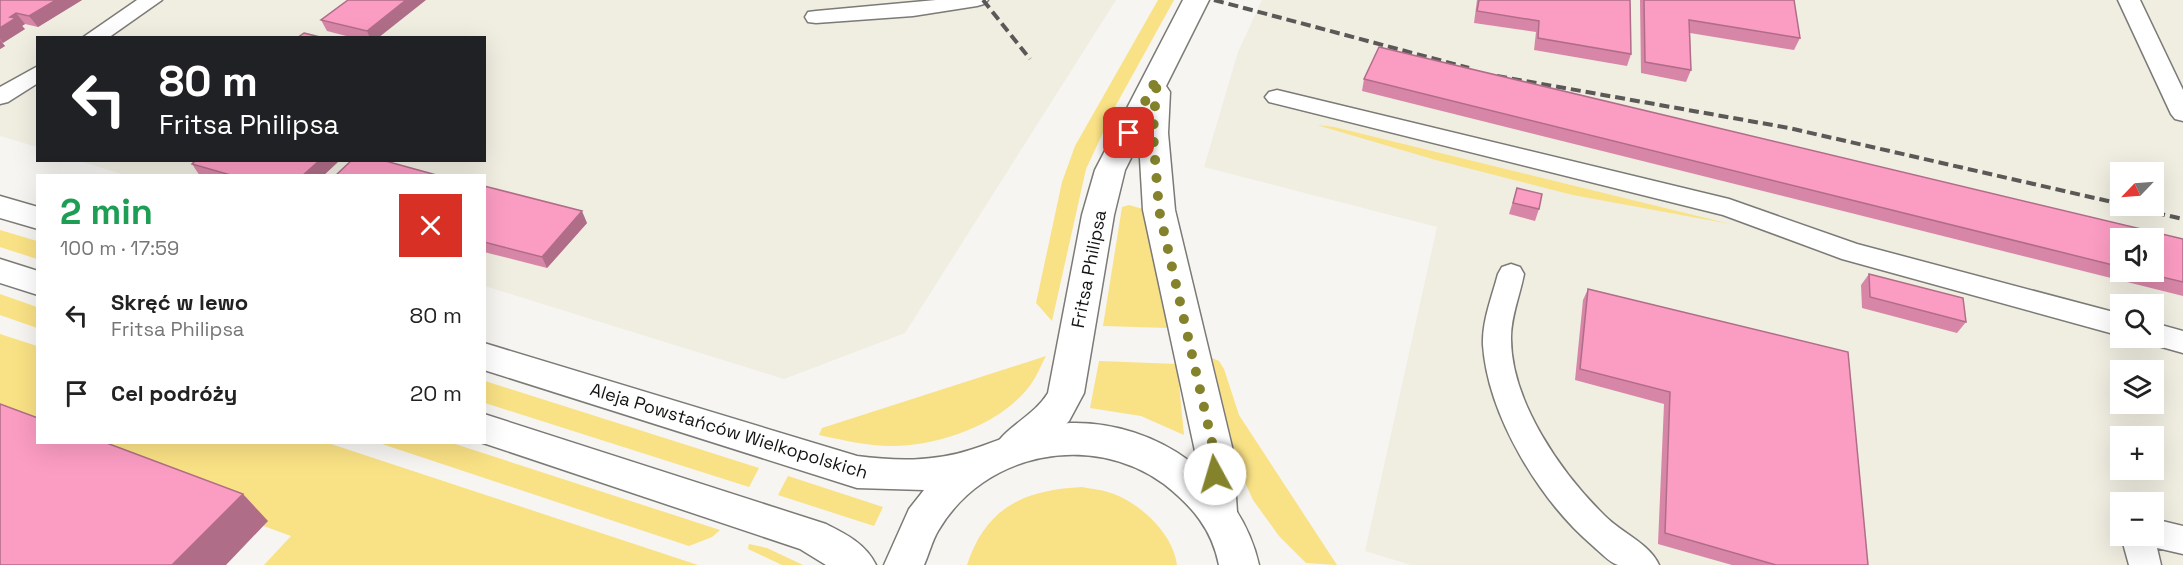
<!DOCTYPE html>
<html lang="pl">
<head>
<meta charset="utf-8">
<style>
	body { margin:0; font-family:"Space Grotesk",sans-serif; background:#f6f6f6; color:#222; height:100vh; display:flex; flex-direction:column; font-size:22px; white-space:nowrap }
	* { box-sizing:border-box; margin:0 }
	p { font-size:20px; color:#767676 }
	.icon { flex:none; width:33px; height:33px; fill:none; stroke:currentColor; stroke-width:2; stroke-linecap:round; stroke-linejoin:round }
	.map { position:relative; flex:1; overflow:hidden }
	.sheet { position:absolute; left:36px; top:174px; width:450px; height:270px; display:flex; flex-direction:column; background:#fff; border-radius:0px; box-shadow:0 6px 24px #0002 }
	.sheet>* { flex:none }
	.guide { position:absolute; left:36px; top:36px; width:450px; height:126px; border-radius:0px; box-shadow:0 6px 24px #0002; background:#202124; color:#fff; overflow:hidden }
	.needle { width:39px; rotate:245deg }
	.tools { position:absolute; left:2110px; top:162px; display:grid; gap:12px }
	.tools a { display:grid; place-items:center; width:54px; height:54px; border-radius:0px; background:#fff; box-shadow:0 6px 24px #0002; font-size:30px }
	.pin { position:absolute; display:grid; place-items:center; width:51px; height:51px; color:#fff; margin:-26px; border-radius:12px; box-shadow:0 3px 9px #0006 }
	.me { position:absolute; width:66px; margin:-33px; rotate:354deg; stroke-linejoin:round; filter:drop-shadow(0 0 4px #0008) }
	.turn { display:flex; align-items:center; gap:21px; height:126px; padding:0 24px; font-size:27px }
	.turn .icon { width:78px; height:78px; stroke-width:2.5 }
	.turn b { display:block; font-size:42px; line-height:51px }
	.round { display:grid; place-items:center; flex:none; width:63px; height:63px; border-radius:0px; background:#f6f6f6 }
	.headline { display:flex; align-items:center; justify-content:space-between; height:102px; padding:0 24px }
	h1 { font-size:36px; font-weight:600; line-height:45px; color:#1e9e55 }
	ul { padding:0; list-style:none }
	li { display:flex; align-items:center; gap:18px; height:78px; padding:0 24px }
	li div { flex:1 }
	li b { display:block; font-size:22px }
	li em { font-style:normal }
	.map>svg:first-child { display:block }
	.built { fill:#f0ede1; fill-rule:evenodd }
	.green { fill:#f9e185 }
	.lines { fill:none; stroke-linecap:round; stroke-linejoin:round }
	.service-casing { stroke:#7b7a76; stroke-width:3 }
	.tertiary-casing { stroke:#7b7a76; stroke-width:3 }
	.secondary-casing { stroke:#7b7a76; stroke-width:3 }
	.service { fill:#fff; fill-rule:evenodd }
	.tertiary { fill:#fff; fill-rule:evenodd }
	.secondary { fill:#fff; fill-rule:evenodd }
	.rail { stroke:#5a5957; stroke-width:4; stroke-dasharray:10 5; stroke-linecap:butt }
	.wall { fill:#d886a8; fill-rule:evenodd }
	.shaded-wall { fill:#b06d88 }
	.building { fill:#fb9cc3; stroke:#b06d88; stroke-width:1.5 }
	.route { stroke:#84832c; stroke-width:10; stroke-dasharray:0 18 }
	.labels { text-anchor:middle; stroke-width:4.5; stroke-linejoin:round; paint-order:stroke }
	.street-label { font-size:18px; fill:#131311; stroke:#fff }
</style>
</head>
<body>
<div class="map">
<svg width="2183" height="565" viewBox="0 0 2183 565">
	<rect width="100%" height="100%" fill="#f6f5f1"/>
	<path class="built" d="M 0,0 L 1116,0 L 905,333 L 784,379 L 485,286 L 484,176 L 128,176 L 80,161 L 484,160 L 484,38 L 38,38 L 37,147 L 0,136 Z
		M 1262,0 L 2183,0 L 2183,565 L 1411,565 L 1365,551 L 1437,227 L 1204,167 L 1238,52 ZM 2121,172 L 2154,172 L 2154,206 L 2121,206 ZM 2121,238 L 2154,238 L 2154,272 L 2121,272 ZM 2121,304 L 2154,304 L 2154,338 L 2121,338 ZM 2121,370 L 2154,370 L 2154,404 L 2121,404 ZM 2121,436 L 2154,436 L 2154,470 L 2121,470 ZM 2121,502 L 2154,502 L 2154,536 L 2121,536 Z"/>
	<path class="green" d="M 1158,0 L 1174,0 L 1116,105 L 1086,169 L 1052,321 L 1036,303 L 1062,182 L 1075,146 Z
		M 1317,125 L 1334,127 L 1730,224 L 1573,195 L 1436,160 Z
		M 1129,205 L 1143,209 L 1169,328 L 1103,326 L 1122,207 Z
		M 0,230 L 37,241 L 37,259 L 0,247 Z
		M 0,294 L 37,307 L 37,328 L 0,315 Z
		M 0,334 L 37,346 L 38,442 L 328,443 L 698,565 L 264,565 L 291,536 L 0,430 Z
		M 1046,356 C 1041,365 1037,376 1031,384 C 1003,424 938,446 892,446 C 867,446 843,440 819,435 L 822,428 Z
		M 1212,358 L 1219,361 L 1224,369 L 1239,415 L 1337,565 L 1306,563 L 1279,536 L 1253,500 L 1238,467 Z
		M 1099,361 L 1177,364 L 1184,435 L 1141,416 L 1090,408 Z
		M 485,381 L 759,468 L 749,487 L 485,403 Z
		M 379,443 L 452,443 L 720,530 L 712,537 L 689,546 Z
		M 788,476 L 883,507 L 874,526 L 778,495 Z
		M 1082,487 C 1092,489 1104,490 1114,494 C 1142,505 1173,534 1177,565 L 967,565 C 986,507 1024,490 1082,487 Z
		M 749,544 L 767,548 L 803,565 L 782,565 L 748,549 Z"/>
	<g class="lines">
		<defs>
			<path id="service" d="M 137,0 L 162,0 L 108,38 L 82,38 Z
				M 936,0 L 988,0 L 984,4 L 977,6 L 913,16 L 816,23 L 808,22 L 805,17 L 808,12 L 816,11 Z
				M 2118,0 L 2140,0 L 2183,90 L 2183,121 L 2175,119 L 2171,114 Z
				M 38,66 L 38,83 L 8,102 L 0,104 L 0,87 Z
				M 1277,90 L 1729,199 L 1857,244 L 2121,314 L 2121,336 L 1842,259 L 1723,215 L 1269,102 L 1265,97 L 1269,92 Z
				M 1511,264 L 1520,267 L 1524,274 C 1520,295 1511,316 1511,337 C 1510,401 1562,474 1605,516 C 1622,533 1650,544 1659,565 C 1647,565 1631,565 1618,565 C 1610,563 1600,552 1593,546 C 1540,501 1488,416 1483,345 C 1482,321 1492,297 1498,274 L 1502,267 Z
				M 2154,323 L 2183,331 L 2183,353 L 2144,342 L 2142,338 L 2154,338 Z
				M 2154,519 L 2183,526 L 2183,554 L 2157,548 L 2161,565 L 2129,565 L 2121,536 L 2154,536 Z"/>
			<path id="tertiary" d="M 1183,0 L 1209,0 L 1166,86 L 1170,92 L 1168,133 L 1175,210 L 1233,451 L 1237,512 L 1232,524 L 1218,529 L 1204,524 L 1199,512 L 1195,451 L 1143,210 L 1139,142 L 1125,170 L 1114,215 L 1084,393 L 1069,421 L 1043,447 L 1026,459 L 1013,463 L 1000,459 L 994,448 C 1005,427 1034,416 1048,393 L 1082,215 L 1095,170 Z"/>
			<path id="secondary" d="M 0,196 L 38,207 L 38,229 L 0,218 Z
				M 0,259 L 38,271 L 38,295 L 0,283 Z
				M 484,343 L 857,456 C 895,461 933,462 970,450 C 1004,439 1034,424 1071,423 C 1157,421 1240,480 1259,565 L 1219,565 C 1212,529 1192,506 1164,484 C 1091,431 984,452 938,531 C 932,541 929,554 924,565 L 884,565 L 909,509 L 924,490 L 857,488 L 484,370 Z
				M 484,414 L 826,524 C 846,534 866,544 876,565 L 826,565 L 800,549 L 480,442 L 484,442 Z"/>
		</defs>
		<use href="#service" class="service-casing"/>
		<use href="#tertiary" class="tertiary-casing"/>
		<use href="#secondary" class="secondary-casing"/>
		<use href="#service" class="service"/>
		<use href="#tertiary" class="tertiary"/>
		<use href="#secondary" class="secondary"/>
		<path class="rail" d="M 983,0 L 1030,59
			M 1214,0 L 1469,68
			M 1497,76 L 1789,128 L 2121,204
			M 2126,206 L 2183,219"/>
	</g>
	<path class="wall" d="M 0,0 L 82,0 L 38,27 L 25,24 L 22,26 L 25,29 L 2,43 L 5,46 L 0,49 Z
		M 348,0 L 378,38 L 354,38 L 327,31 L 321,20 Z
		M 1477,0 L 1630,0 L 1631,54 L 1627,66 L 1534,50 L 1536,32 L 1474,23 Z
		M 1640,0 L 1794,0 L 1800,38 L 1794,50 L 1690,33 L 1691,70 L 1686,82 L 1641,73 Z
		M 1364,79 L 2183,239 L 2183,296 L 1362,91 ZM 2121,238 L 2154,272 L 2121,272 Z
		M 196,160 L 340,160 L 323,176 L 200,176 L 192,164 Z
		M 484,186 L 587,223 L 547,268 L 484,252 Z
		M 1517,188 L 1539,209 L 1535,221 L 1509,214 Z
		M 1869,274 L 1966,322 L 1957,333 L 1862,308 L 1861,285 Z
		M 1588,289 L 1868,565 L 1732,565 L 1658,544 L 1664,404 L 1575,380 L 1583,300 Z"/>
	<path class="shaded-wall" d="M 56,0 L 82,0 L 38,27 L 29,16 Z
		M 406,0 L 426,0 L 378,38 L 370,38 L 367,31 Z
		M 16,13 L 25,24 L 22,26 L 25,29 L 3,43 L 0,39 L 0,28 L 10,17 Z
		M 0,40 L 5,46 L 0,49 Z
		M 320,160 L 340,160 L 323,176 L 302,176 Z
		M 582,211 L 587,223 L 547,268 L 542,257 Z
		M 243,494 L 268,521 L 226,565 L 172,565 Z"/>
	<path class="building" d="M 0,0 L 56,0 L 29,16 L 16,13 L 10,17 L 16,18 L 0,28 Z
		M 348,0 L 406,0 L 367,31 L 321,20 Z
		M 1479,0 L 1630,0 L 1631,54 L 1538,38 L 1539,21 L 1477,11 Z
		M 1644,0 L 1794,0 L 1800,38 L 1689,20 L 1691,70 L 1645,62 Z
		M 304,33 L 324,38 L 297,38 Z
		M 1379,47 L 2183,239 L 2183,282 L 2141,272 L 2154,272 L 2154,238 L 2121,238 L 2121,267 L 1364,79 Z
		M 196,160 L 320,160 L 302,176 L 234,176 L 192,164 Z
		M 352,160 L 382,160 L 440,176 L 335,176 Z
		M 484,186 L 582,211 L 542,257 L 484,242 Z
		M 1517,188 L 1542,194 L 1539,209 L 1513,203 Z
		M 1869,274 L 1963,298 L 1966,322 L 1870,297 Z
		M 1588,289 L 1848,352 L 1868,565 L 1776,565 L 1665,533 L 1670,392 L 1580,369 Z
		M 0,404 L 38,418 L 38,442 L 104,442 L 243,494 L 172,565 L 0,565 Z"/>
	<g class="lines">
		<path class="route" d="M 1129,133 L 1157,78 L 1153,133 L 1159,210 L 1214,451 L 1215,474"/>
	</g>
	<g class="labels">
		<g class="street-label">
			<text transform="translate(1089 269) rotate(-79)" y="6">Fritsa Philipsa</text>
			<text transform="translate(729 431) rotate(17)" y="6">Aleja Powstańców Wielkopolskich</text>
		</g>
	</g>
</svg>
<div class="tools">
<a><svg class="needle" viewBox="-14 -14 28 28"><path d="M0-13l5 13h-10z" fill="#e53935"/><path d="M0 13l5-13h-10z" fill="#767676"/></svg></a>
<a><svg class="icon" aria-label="sound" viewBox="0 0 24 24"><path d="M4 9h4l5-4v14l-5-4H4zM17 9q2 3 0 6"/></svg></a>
<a><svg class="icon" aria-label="search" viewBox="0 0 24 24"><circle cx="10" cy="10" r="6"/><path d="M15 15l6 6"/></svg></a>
<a><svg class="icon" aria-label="layers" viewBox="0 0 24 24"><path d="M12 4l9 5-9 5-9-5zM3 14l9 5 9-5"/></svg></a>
<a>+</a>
<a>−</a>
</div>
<div class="pin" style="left:1129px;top:133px;background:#d93025"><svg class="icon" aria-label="arrive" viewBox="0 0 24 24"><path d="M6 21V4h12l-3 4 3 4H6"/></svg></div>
<svg class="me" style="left:1215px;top:474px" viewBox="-20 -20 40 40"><circle r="19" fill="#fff"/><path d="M0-13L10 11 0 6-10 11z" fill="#84832c"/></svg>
<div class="guide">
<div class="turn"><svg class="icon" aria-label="left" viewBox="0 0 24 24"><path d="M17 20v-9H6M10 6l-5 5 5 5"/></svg><div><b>80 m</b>Fritsa Philipsa</div></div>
</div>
<section class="sheet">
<div class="headline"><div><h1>2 min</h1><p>100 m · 17:59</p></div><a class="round" style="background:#d93025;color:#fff"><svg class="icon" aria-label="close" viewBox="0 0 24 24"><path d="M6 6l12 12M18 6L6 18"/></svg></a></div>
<ul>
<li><svg class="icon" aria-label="left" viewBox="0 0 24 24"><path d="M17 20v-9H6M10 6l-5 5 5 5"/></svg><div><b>Skręć w lewo</b><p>Fritsa Philipsa</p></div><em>80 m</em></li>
<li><svg class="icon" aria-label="arrive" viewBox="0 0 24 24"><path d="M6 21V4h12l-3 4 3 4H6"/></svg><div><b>Cel podróży</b></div><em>20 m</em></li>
</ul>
</section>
</div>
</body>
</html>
